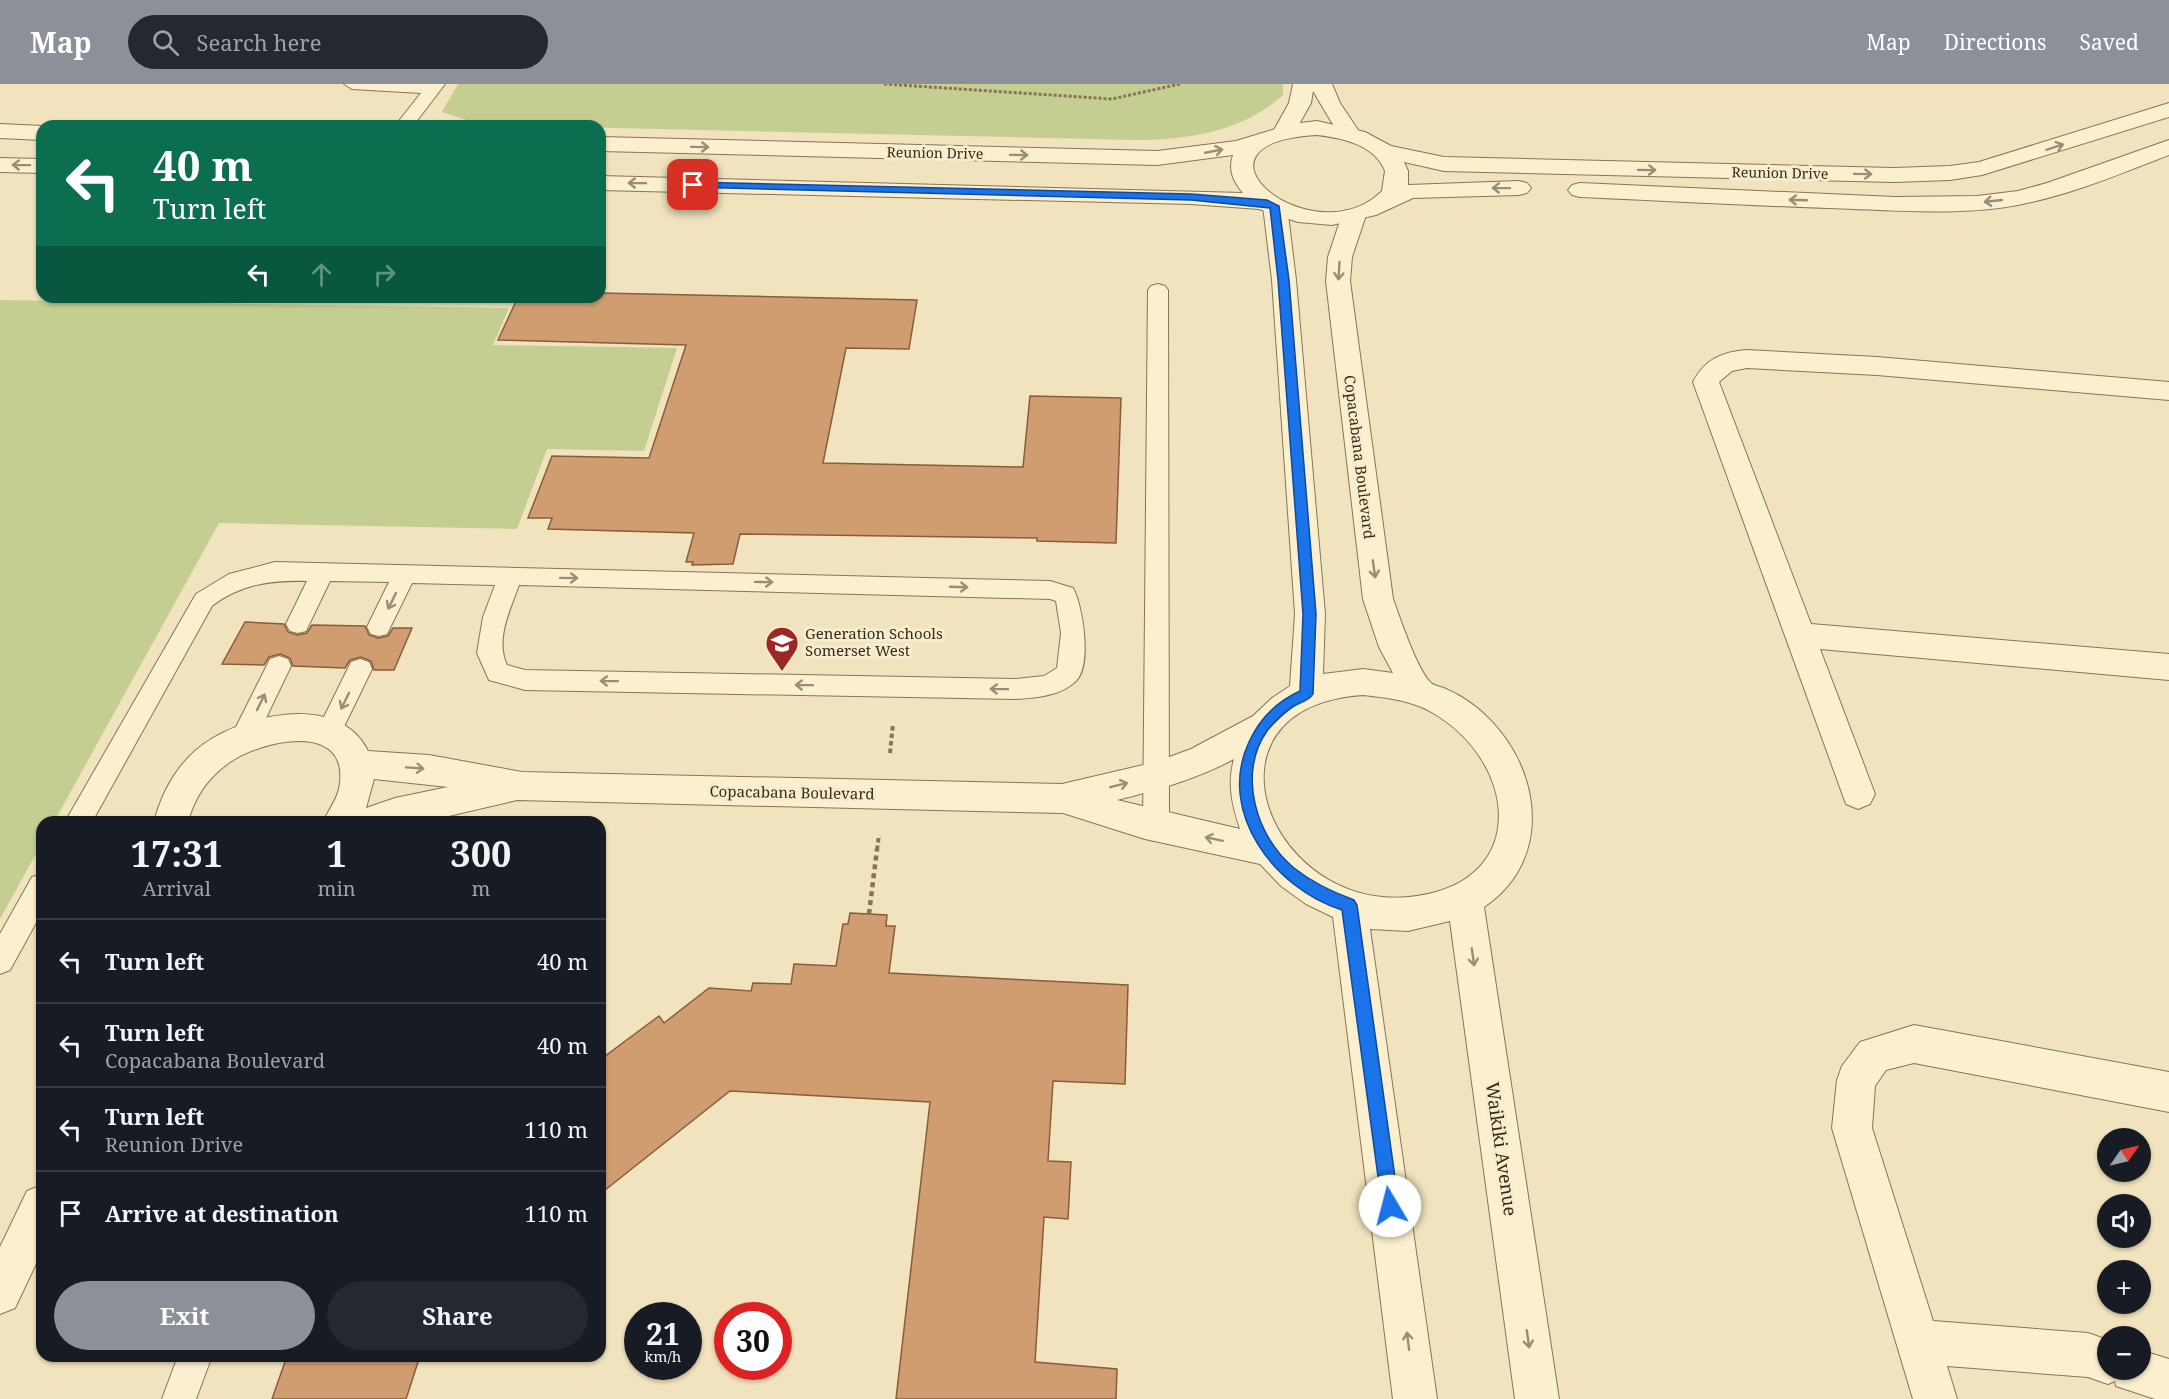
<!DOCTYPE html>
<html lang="en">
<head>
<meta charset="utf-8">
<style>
	body { margin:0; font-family:"Noto Serif",serif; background:#242831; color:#f1f3f6; height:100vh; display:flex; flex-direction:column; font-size:22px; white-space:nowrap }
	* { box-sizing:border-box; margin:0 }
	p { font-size:20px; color:#9ea1a6 }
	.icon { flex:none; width:33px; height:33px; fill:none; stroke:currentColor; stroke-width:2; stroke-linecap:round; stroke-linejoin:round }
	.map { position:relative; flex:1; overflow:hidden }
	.sheet { position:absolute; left:36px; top:732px; width:570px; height:546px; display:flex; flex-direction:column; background:#171b24; border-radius:18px; box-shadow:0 2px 4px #0004 }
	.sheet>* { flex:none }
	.guide { position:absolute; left:36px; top:36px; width:570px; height:183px; border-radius:18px; box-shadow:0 2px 4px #0004; background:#0b6e4f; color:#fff; overflow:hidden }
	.needle { width:39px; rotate:56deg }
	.controls { position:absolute; left:2097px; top:1044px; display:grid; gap:12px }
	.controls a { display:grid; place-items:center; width:54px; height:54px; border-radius:50%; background:#171b24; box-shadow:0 2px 4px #0004; font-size:30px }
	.speed { position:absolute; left:624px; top:1218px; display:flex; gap:12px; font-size:30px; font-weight:700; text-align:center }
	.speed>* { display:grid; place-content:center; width:78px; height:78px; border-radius:50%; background:#171b24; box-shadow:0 2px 4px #0004; line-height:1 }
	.speed small { font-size:15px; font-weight:400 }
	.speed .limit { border:9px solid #d22; background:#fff; color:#111 }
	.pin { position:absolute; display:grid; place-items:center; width:51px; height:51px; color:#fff; margin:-26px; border-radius:12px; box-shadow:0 3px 9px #0006 }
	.me { position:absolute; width:66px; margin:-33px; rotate:352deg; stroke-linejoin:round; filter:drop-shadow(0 0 4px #0008) }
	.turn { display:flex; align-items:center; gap:21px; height:126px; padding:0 18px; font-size:27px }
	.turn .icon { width:78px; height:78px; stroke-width:2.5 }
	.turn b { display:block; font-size:42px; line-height:51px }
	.lanes { display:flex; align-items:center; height:57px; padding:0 18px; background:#0003; justify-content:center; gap:30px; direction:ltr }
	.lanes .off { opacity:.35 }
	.eta { display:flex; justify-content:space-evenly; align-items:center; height:102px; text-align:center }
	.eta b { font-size:36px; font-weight:700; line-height:42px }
	.cta { display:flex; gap:12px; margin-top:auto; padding:12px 18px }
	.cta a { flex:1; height:69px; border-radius:36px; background:#8c9099; color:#fff; font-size:24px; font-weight:700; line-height:69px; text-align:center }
	.cta a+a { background:#242831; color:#f1f3f6 }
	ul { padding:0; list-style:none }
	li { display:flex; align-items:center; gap:18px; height:84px; padding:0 18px; border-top:2px solid #363941 }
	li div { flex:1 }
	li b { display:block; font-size:22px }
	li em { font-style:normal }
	header { display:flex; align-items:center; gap:36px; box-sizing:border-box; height:84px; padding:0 30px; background:#8c9099; color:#fff }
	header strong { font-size:28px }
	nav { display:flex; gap:33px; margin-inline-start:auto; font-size:21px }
	.search { width:420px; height:54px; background:#242831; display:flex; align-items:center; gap:15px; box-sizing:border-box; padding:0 21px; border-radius:33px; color:#9ea1a6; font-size:22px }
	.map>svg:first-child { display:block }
	.green { fill:#c4ce91 }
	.building { fill:#d09d71; stroke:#895d3a; stroke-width:1.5 }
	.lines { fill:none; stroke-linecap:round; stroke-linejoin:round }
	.service-casing { stroke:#897355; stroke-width:2 }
	.minor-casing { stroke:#897355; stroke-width:2 }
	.tertiary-casing { stroke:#897355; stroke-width:2 }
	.path-far2 { stroke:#897355; stroke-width:3; stroke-dasharray:3 2; stroke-linecap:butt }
	.path-far1 { stroke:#897355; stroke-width:4; stroke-dasharray:4.5 3; stroke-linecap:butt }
	.path { stroke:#897355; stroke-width:4.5; stroke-dasharray:5 4; stroke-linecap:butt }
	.service { fill:#faf0d0; fill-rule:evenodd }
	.minor { fill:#faf0d0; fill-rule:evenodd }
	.tertiary { fill:#faf0d0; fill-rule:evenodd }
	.oneway { stroke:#988d76 }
	.route { fill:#1a73e8; stroke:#114b97; stroke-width:1.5 }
	.labels { text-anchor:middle; stroke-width:6; stroke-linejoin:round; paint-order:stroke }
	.far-street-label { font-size:14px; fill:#372a1b; stroke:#f7edcd }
	.street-label { font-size:15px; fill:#372a1b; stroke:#f7edcd }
	.poi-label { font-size:15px; fill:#372a1b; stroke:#f7edcd; text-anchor:start }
	.near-street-label { font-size:18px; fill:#372a1b; stroke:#f7edcd }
</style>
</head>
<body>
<header>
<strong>Map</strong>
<div class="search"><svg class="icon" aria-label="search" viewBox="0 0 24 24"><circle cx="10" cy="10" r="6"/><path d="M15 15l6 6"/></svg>Search here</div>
<nav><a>Map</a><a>Directions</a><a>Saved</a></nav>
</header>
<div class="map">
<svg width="2169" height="1315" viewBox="0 0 2169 1315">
	<rect width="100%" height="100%" fill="#f0e3bd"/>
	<path class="green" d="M 458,0 L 1283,0 L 1283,11 C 1242,48 1188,56 1134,56 L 481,41 L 442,28 Z
		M 0,216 L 509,224 L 493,261 L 677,264 L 644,367 L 547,365 L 517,445 L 219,439 L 54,738 L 42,738 L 42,759 L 0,835 Z"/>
	<path class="building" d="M 600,209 L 917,216 L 909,265 L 846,264 L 823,379 L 1023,383 L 1030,312 L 1121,314 L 1116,459 L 1037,457 L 1037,454 L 740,450 L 733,480 L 692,481 L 693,478 L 686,478 L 694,449 L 548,445 L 552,434 L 528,434 L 552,372 L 649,374 L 686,261 L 498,256 L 518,213 L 600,213 Z
		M 245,538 L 284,540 L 288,548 L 297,551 L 307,549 L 312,541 L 365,542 L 369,551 L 378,554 L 388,552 L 393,544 L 412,544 L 394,586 L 374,586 L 371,577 L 361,573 L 350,576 L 345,584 L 293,582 L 290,574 L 280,570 L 269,573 L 264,581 L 222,580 Z
		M 850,829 L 887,831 L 886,842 L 895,842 L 889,889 L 1128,901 L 1125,1000 L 1053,997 L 1048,1077 L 1071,1078 L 1068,1135 L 1044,1133 L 1035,1278 L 1117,1285 L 1116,1315 L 896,1315 L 930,1018 L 730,1007 L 600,1110 L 600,976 L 659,932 L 664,939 L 709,904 L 751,907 L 753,899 L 791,900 L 794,880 L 836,882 L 843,840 L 848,840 Z
		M 287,1272 L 420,1272 L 406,1315 L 272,1315 Z"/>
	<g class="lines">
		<defs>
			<path id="service" d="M 344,0 L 445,0 L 413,42 L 395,42 L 421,9 L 352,5 Z
				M 1158,200 L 1165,202 L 1168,206 L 1169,742 L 1165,750 L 1156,754 L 1147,750 L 1143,742 L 1148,206 L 1151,202 Z
				M 275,478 L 1050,497 L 1073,504 C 1083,522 1092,581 1076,597 C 1061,612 1035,614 1015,615 L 525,606 L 489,596 L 477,569 L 483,533 L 495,501 L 412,499 L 387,550 L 379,552 L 371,550 L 367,543 L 389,498 L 330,497 L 306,547 L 298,549 L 290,547 L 286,540 L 307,497 C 271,496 241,500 212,522 L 92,738 L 65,738 L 196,510 L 229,490 ZM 519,501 L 1050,515 L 1056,517 L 1061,549 L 1057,584 L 1044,592 L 1015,595 L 525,586 L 507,581 C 495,556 510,526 519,501 Z
				M 279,572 L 288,575 L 291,582 L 253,661 L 244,664 L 235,661 L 231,653 L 270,575 Z
				M 360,575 L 369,578 L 372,585 L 338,655 L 329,659 L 320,655 L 316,648 L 320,641 L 351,578 Z
				M 42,790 L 42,828 L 10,886 L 0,890 L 0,850 L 32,793 Z
				M 178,1272 L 212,1272 L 196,1315 L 162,1315 Z"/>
			<path id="minor" d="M 1293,0 L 1332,0 L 1340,19 L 1360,49 L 1357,54 L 1341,54 L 1313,7 L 1311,19 L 1293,51 L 1277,51 L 1274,46 L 1289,19 Z
				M 1275,115 L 1283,117 L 1287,122 L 1296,196 L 1325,530 L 1323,590 L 1363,585 L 1393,589 L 1379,563 L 1363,515 L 1326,197 L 1328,173 L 1342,131 L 1346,126 L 1362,126 L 1366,131 L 1352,173 L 1350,197 L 1393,515 C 1400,534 1417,586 1431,599 C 1434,602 1443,603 1448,606 C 1464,613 1480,625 1492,638 C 1542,691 1551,778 1484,823 L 1559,1315 L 1515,1315 L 1450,837 L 1408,847 L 1370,845 L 1437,1315 L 1393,1315 L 1333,833 L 1306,820 L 1281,802 L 1260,780 L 1145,755 L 1063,729 L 517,716 L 423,738 L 323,738 C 328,727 336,717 339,705 C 353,634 258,656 226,681 C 206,696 194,715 188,738 L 154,738 C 161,711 174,686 195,667 C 236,631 338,606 368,667 L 429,671 L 522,688 L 1062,700 L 1156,678 L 1191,665 L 1253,632 L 1272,614 L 1290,602 L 1295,530 L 1272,196 L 1263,122 L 1267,117 ZM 1363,611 C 1387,614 1412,616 1433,629 C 1517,678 1530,796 1417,812 C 1270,834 1187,623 1363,611 ZM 1234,675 C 1227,699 1232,721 1240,745 L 1117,716 C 1157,706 1197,695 1234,675 ZM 374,695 L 448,703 L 395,714 L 366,724 Z
				M 1747,266 L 1877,273 L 2169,298 L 2169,316 L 1877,291 L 1747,284 L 1732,287 L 1719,298 L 1811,540 L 2169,570 L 2169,596 L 1820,565 L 1875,710 L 1870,720 L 1858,725 L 1846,720 L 1693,298 C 1705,275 1722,268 1747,266 Z
				M 1914,941 L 2169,988 L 2169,1028 L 1914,979 L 1886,986 L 1875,1002 L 1872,1044 L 1933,1237 L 2088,1249 L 2108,1256 L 2108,1286 L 2140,1286 L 2140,1266 L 2169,1275 L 2169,1315 L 2155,1315 L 2116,1302 L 2115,1297 L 2108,1300 L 2088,1293 L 1947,1282 L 1957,1315 L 1913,1315 L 1832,1044 L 1837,996 L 1842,982 L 1860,958 Z
				M 42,1101 L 42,1167 L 15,1224 L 0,1230 L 0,1163 L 27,1107 Z"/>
			<path id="tertiary" d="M 2169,19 L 2169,33 L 1982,91 L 1950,96 L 1894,98 L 1444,87 L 1404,78 L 1408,87 L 1408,101 L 1519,97 L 1527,99 L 1531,104 L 1527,109 L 1519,111 L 1413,114 L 1376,131 L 1332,141 L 1298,138 L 1259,125 L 1191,120 L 600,106 L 600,92 L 1243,109 C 1233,97 1228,86 1233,71 L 1157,81 L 600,67 L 600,53 L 1157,67 L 1236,57 L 1292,40 L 1317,37 L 1365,48 L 1391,62 L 1444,73 L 1894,84 L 1950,82 L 1979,78 ZM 1317,51 C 1343,54 1375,61 1385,87 L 1382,107 C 1314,175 1170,59 1317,51 Z
				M 0,40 L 42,42 L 42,56 L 0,54 Z
				M 2169,56 L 2169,71 C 2120,90 2070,111 2018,121 C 1964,131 1908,127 1854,125 C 1762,122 1671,117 1580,113 L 1572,111 L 1568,106 L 1572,101 L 1580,99 L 1895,113 L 1977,112 L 2018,107 L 2047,99 Z
				M 0,74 L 42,75 L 42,89 L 0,88 Z"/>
		</defs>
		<use href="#service" class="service-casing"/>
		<use href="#minor" class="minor-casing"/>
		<use href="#tertiary" class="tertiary-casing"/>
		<path class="path-far2" d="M 884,0 L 1112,15 L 1180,0"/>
		<path class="path-far1" d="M 890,669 L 893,640
			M 877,766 L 879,751"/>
		<path class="path" d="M 869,830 L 877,765"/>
		<use href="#service" class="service"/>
		<use href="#minor" class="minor"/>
		<use href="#tertiary" class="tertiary"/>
	</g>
	<defs><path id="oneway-shaft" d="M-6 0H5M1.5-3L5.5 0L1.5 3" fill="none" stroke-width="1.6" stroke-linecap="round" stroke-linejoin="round" transform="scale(1.5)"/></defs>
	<g class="oneway">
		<use href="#oneway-shaft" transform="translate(700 63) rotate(1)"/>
		<use href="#oneway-shaft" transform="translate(2055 63) rotate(-18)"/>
		<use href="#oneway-shaft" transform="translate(1214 67) rotate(-11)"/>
		<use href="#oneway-shaft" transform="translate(1019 71) rotate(1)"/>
		<use href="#oneway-shaft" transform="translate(21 81) rotate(-179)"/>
		<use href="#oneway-shaft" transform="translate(1647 86) rotate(1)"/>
		<use href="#oneway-shaft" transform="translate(1863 90) rotate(1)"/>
		<use href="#oneway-shaft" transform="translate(637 99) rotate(-179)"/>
		<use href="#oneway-shaft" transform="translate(1501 104) rotate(-179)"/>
		<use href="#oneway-shaft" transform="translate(1798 116) rotate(-178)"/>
		<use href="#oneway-shaft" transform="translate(1993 117) rotate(174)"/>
		<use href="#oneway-shaft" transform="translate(1339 187) rotate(93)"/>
		<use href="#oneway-shaft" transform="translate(1374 485) rotate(82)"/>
		<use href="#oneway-shaft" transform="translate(569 494) rotate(1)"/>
		<use href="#oneway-shaft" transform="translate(764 498) rotate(1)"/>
		<use href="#oneway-shaft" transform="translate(959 503) rotate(2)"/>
		<use href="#oneway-shaft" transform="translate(392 517) rotate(116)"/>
		<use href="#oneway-shaft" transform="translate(609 597) rotate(-179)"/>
		<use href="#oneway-shaft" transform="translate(804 601) rotate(-179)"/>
		<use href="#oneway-shaft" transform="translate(999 605) rotate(-179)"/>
		<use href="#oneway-shaft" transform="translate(345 617) rotate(116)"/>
		<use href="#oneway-shaft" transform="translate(261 618) rotate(-64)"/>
		<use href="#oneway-shaft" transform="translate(415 684) rotate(4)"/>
		<use href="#oneway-shaft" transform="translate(1119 701) rotate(-14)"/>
		<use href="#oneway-shaft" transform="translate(1214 755) rotate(-168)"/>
		<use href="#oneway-shaft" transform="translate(1473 873) rotate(82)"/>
		<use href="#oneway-shaft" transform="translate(1528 1255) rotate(82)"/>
		<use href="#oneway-shaft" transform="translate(1408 1257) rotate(-97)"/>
	</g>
	<path class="route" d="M 693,98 L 1191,110 L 1267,116 L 1279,122 L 1289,196 L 1316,530 L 1313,610 C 1309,617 1301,618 1294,622 C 1286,627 1273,639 1267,647 C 1237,689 1256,753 1294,784 C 1313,799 1332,808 1354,816 L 1357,821 L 1399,1122 L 1396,1128 L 1390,1130 L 1384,1128 L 1382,1122 L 1342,826 C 1275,805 1216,728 1249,658 C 1260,634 1276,618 1300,607 L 1303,530 L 1278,196 L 1270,124 L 1191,116 L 689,103 L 688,101 Z"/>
	<defs>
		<symbol id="school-pin" viewBox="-11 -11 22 30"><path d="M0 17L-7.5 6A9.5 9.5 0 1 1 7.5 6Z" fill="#9b2822" stroke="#f7edcd"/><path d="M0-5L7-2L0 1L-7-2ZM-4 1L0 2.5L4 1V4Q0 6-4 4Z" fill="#fff"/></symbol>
	</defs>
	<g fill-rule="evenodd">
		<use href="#school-pin" x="763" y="540" width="38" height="52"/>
	</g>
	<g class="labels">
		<g class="far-street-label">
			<text transform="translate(935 69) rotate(1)" y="5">Reunion Drive</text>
			<text transform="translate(1780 89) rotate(1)" y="5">Reunion Drive</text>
		</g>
		<g class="street-label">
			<text transform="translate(1359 373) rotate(83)" y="5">Copacabana Boulevard</text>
			<text transform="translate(792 709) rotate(1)" y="5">Copacabana Boulevard</text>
		</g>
		<g class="poi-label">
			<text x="805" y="555">Generation Schools<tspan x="805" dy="17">Somerset West</tspan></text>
		</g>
		<g class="near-street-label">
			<text transform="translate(1501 1065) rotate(82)" y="6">Waikiki Avenue</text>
		</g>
	</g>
</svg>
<div class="controls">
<a><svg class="needle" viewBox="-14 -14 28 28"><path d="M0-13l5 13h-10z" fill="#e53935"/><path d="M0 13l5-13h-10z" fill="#9ea1a6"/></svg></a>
<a><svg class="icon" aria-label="sound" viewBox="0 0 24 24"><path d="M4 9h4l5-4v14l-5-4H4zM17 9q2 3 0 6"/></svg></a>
<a>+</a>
<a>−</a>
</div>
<div class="speed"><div>21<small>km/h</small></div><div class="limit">30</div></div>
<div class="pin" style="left:693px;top:101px;background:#d93025"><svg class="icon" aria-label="arrive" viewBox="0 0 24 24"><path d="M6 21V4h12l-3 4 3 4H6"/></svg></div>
<svg class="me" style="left:1390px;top:1122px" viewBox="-20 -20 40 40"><circle r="19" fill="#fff"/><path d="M0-13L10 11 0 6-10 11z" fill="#1a73e8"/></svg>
<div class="guide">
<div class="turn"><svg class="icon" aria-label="left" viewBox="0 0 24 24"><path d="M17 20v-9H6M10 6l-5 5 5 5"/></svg><div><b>40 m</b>Turn left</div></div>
<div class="lanes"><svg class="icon" aria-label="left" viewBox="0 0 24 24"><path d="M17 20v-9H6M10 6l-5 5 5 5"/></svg><svg class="icon off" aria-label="ahead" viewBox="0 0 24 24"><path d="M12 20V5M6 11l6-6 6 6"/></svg><svg class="icon off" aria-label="right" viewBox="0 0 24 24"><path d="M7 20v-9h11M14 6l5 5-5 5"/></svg></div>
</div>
<section class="sheet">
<div class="eta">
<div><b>17:31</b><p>Arrival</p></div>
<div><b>1</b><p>min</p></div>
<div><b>300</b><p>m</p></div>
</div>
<ul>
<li><svg class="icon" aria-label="left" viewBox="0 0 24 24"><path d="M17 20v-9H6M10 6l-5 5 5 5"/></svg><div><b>Turn left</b></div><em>40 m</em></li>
<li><svg class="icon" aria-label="left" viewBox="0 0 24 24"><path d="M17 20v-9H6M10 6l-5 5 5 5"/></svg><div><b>Turn left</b><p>Copacabana Boulevard</p></div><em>40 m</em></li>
<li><svg class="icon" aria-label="left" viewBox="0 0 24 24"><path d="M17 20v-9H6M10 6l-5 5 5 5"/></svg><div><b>Turn left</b><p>Reunion Drive</p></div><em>110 m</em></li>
<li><svg class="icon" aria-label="arrive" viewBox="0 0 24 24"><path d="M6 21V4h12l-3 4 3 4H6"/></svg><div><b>Arrive at destination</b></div><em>110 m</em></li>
</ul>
<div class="cta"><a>Exit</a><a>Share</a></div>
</section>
</div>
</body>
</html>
